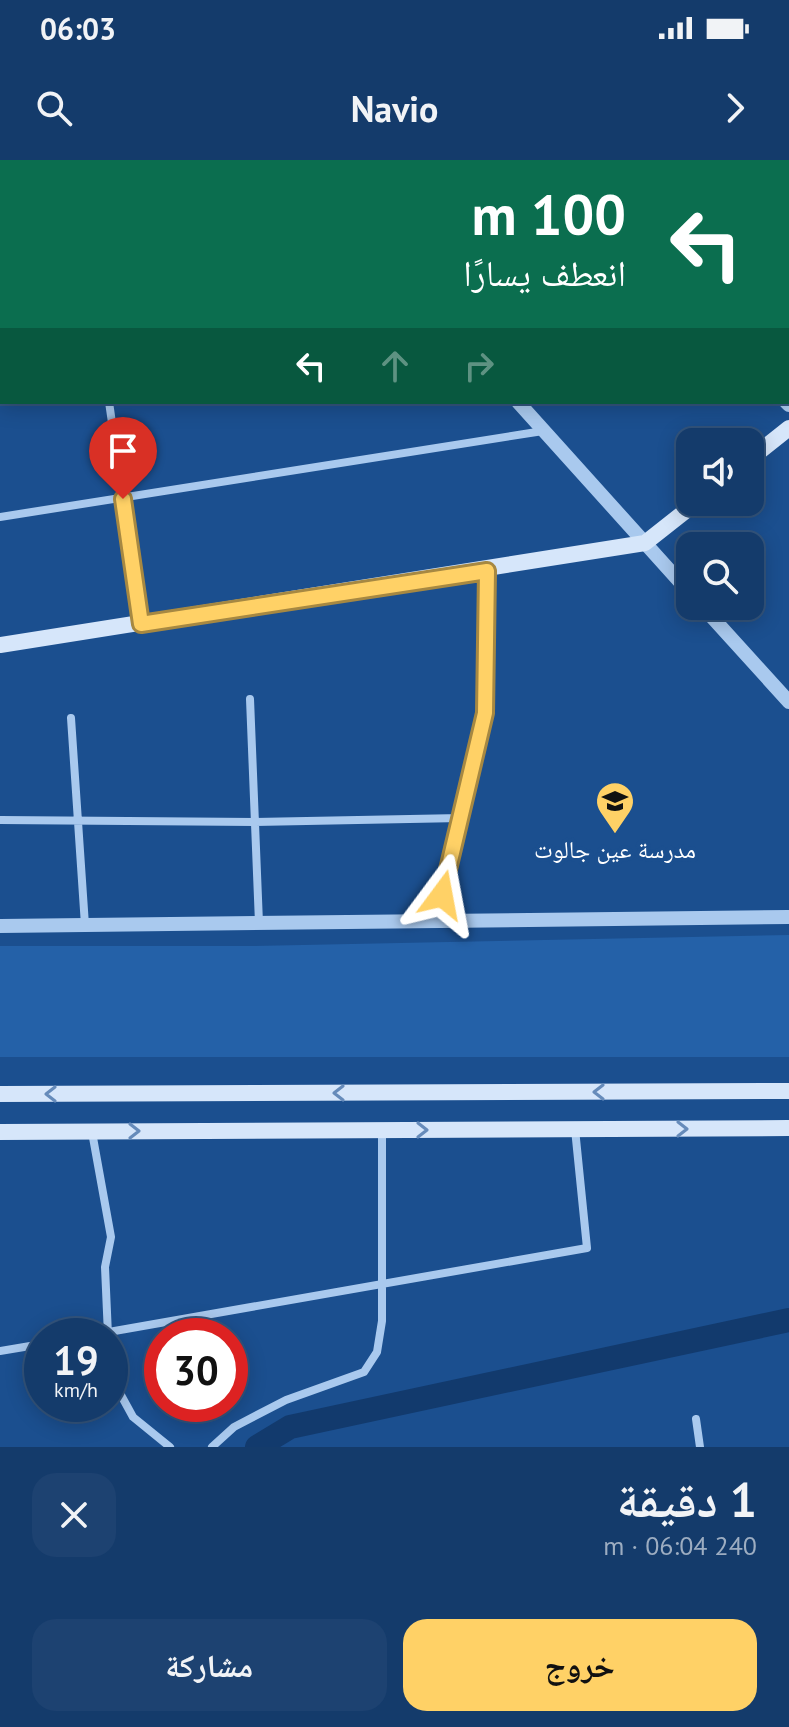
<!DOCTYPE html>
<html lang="ar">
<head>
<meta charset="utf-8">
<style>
	body { margin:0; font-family:"PT Sans","Noto Naskh Arabic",sans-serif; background:#1d4271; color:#f1f3f6; direction:rtl; height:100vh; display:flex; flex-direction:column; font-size:30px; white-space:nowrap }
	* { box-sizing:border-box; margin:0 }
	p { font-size:26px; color:#9dadc1 }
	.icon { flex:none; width:44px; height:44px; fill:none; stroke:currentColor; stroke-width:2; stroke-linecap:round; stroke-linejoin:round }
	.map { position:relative; height:1287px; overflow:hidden; direction:ltr }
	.panel { display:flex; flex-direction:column; background:#143b6b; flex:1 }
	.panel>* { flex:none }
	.hud { position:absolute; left:0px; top:0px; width:790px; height:244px; box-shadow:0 4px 20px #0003,0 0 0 2px #33557e; direction:rtl; background:#0b6e4f; color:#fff; overflow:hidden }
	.controls { position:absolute; left:676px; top:268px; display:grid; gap:16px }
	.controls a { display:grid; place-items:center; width:88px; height:88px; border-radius:16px; background:#143b6b; box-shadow:0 4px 20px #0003,0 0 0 2px #33557e; font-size:40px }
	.speed { position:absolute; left:24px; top:1158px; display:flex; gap:16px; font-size:40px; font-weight:700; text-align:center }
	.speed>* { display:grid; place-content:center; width:104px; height:104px; border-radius:50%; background:#143b6b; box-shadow:0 4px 20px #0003,0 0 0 2px #33557e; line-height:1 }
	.speed small { font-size:20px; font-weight:400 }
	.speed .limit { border:12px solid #d22; background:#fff; color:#111 }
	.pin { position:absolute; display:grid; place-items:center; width:68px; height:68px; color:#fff; margin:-82px -34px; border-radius:50% 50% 50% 0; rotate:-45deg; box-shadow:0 0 8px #0007 }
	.pin .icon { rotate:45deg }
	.me { position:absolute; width:88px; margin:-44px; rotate:13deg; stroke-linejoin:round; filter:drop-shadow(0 0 6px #0008) }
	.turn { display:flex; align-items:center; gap:28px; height:168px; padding:0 32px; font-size:36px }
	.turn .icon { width:104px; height:104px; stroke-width:2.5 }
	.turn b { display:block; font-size:56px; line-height:68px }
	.lanes { display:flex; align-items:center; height:76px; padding:0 32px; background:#0003; justify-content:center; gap:40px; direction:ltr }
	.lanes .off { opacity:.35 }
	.round { display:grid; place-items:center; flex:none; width:84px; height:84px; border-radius:24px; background:#1d4271 }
	.overview { display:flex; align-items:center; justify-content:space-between; height:136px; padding:0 32px }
	h1 { font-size:48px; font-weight:700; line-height:60px }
	.primary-button { display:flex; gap:16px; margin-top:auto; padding:16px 32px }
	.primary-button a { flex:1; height:92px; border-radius:24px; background:#ffd166; color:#111; font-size:32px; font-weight:700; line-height:92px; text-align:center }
	.primary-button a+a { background:#1d4271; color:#f1f3f6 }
	.status { display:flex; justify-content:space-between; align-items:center; height:56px; padding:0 40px; background:#143b6b; direction:ltr }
	.status svg { height:22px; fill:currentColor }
	header { display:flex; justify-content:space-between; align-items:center; height:104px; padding:0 32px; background:#143b6b; font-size:36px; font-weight:700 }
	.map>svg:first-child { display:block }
	.green { fill:#2461a8 }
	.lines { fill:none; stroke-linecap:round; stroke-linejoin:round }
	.canal { stroke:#123a6d; stroke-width:24 }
	.minor { stroke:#a9c9ee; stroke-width:8 }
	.tertiary { stroke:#a9c9ee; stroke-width:14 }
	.secondary { stroke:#d6e6fa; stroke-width:16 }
	.oneway { stroke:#668bba }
	.route-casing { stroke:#a68842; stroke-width:20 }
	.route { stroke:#ffd166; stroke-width:14 }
	.labels { text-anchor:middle; stroke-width:8; stroke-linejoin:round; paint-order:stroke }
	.poi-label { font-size:24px; fill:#fff; stroke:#1b4f8f }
</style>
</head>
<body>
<div class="status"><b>06:03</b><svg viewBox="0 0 49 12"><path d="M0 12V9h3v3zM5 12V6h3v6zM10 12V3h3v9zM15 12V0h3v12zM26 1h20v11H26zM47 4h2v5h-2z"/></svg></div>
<header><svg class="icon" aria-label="forward" viewBox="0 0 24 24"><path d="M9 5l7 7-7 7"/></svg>Navio<svg class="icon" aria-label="search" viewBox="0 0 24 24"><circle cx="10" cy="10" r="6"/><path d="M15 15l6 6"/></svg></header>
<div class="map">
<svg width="789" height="1287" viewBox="0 0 789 1287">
	<rect width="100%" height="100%" fill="#1b4f8f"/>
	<path class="green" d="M 789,775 L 789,897 L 0,897 L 0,786 L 250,786 Z"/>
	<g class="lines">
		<path class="canal" d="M 257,1287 L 290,1267 L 789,1160"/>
		<path class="minor" d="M 74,0 L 74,2
			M 491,2 L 493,0
			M 0,78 L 2,78
			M 0,220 L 2,220
			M 109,242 L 141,463
			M 0,357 L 543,271
			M 250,539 L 259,763
			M 71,558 L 85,765
			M 0,660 L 255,662 L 461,658
			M 436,761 L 485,553 L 487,411
			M 92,972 L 111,1077 L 105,1107 L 108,1175
			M 86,1176 L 587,1088 L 575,969
			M 0,1191 L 42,1184
			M 110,1215 L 133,1257 L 170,1287
			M 696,1259 L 700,1287
			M 212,1287 L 234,1267 L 286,1240 L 364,1212 L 377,1192 L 382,1161 L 382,970"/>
		<path class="tertiary" d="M 299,0 L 301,2
			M 568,0 L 570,2
			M 518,242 L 690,433
			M 786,242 L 789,245
			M 702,446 L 789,542
			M 0,766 L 789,757"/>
		<path class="secondary" d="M 750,299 L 789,268
			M 0,485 L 645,383 L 697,342
			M 0,934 L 789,931
			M 0,972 L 789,968"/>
	</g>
	<defs><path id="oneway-chevron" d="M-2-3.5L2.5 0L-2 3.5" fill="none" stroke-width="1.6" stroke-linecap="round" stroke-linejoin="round" transform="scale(2)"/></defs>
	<g class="oneway">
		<use href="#oneway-chevron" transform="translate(599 932) rotate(180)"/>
		<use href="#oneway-chevron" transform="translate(339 933) rotate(180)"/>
		<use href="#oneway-chevron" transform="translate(51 934) rotate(180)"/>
		<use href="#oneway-chevron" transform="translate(682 969)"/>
		<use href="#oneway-chevron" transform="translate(422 970)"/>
		<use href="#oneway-chevron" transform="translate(134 971)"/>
	</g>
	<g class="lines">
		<defs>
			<path id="route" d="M 123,339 L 141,464 L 487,411 L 485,553 L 442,735"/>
		</defs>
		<use href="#route" class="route-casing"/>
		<use href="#route" class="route"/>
	</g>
	<defs>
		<symbol id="school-pin" viewBox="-11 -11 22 30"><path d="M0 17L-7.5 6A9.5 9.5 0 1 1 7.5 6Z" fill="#ffd166" stroke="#1b4f8f"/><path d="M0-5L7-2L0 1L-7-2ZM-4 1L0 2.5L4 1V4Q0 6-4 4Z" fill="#111"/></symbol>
	</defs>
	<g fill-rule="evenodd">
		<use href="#school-pin" x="593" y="619" width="44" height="60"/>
	</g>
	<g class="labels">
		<g class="poi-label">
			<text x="615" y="698">مدرسة عين جالوت</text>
		</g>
	</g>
</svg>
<div class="controls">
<a><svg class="icon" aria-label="sound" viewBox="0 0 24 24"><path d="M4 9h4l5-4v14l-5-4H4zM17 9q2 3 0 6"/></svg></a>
<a><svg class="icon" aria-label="search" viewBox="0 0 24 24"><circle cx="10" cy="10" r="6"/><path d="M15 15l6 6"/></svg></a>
</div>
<div class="speed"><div>19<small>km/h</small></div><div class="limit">30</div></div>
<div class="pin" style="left:123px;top:339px;background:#d93025"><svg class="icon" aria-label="arrive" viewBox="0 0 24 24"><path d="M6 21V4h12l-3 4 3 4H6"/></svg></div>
<svg class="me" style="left:442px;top:735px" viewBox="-20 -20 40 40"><path d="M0-17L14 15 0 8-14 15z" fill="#ffd166" stroke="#fff" stroke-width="4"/></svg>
<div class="hud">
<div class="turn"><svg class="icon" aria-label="left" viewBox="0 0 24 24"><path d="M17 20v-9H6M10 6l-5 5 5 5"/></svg><div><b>100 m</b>انعطف يسارًا</div></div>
<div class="lanes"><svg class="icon" aria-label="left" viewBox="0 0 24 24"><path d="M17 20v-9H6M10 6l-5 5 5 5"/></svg><svg class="icon off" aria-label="ahead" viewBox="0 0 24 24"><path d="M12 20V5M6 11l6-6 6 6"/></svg><svg class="icon off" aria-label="right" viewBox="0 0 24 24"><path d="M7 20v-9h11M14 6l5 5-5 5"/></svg></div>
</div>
</div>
<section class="panel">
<div class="overview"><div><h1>1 دقيقة</h1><p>240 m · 06:04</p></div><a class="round"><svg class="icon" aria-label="close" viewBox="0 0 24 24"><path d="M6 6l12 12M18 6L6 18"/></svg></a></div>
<div class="primary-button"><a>خروج</a><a>مشاركة</a></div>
</section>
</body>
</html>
